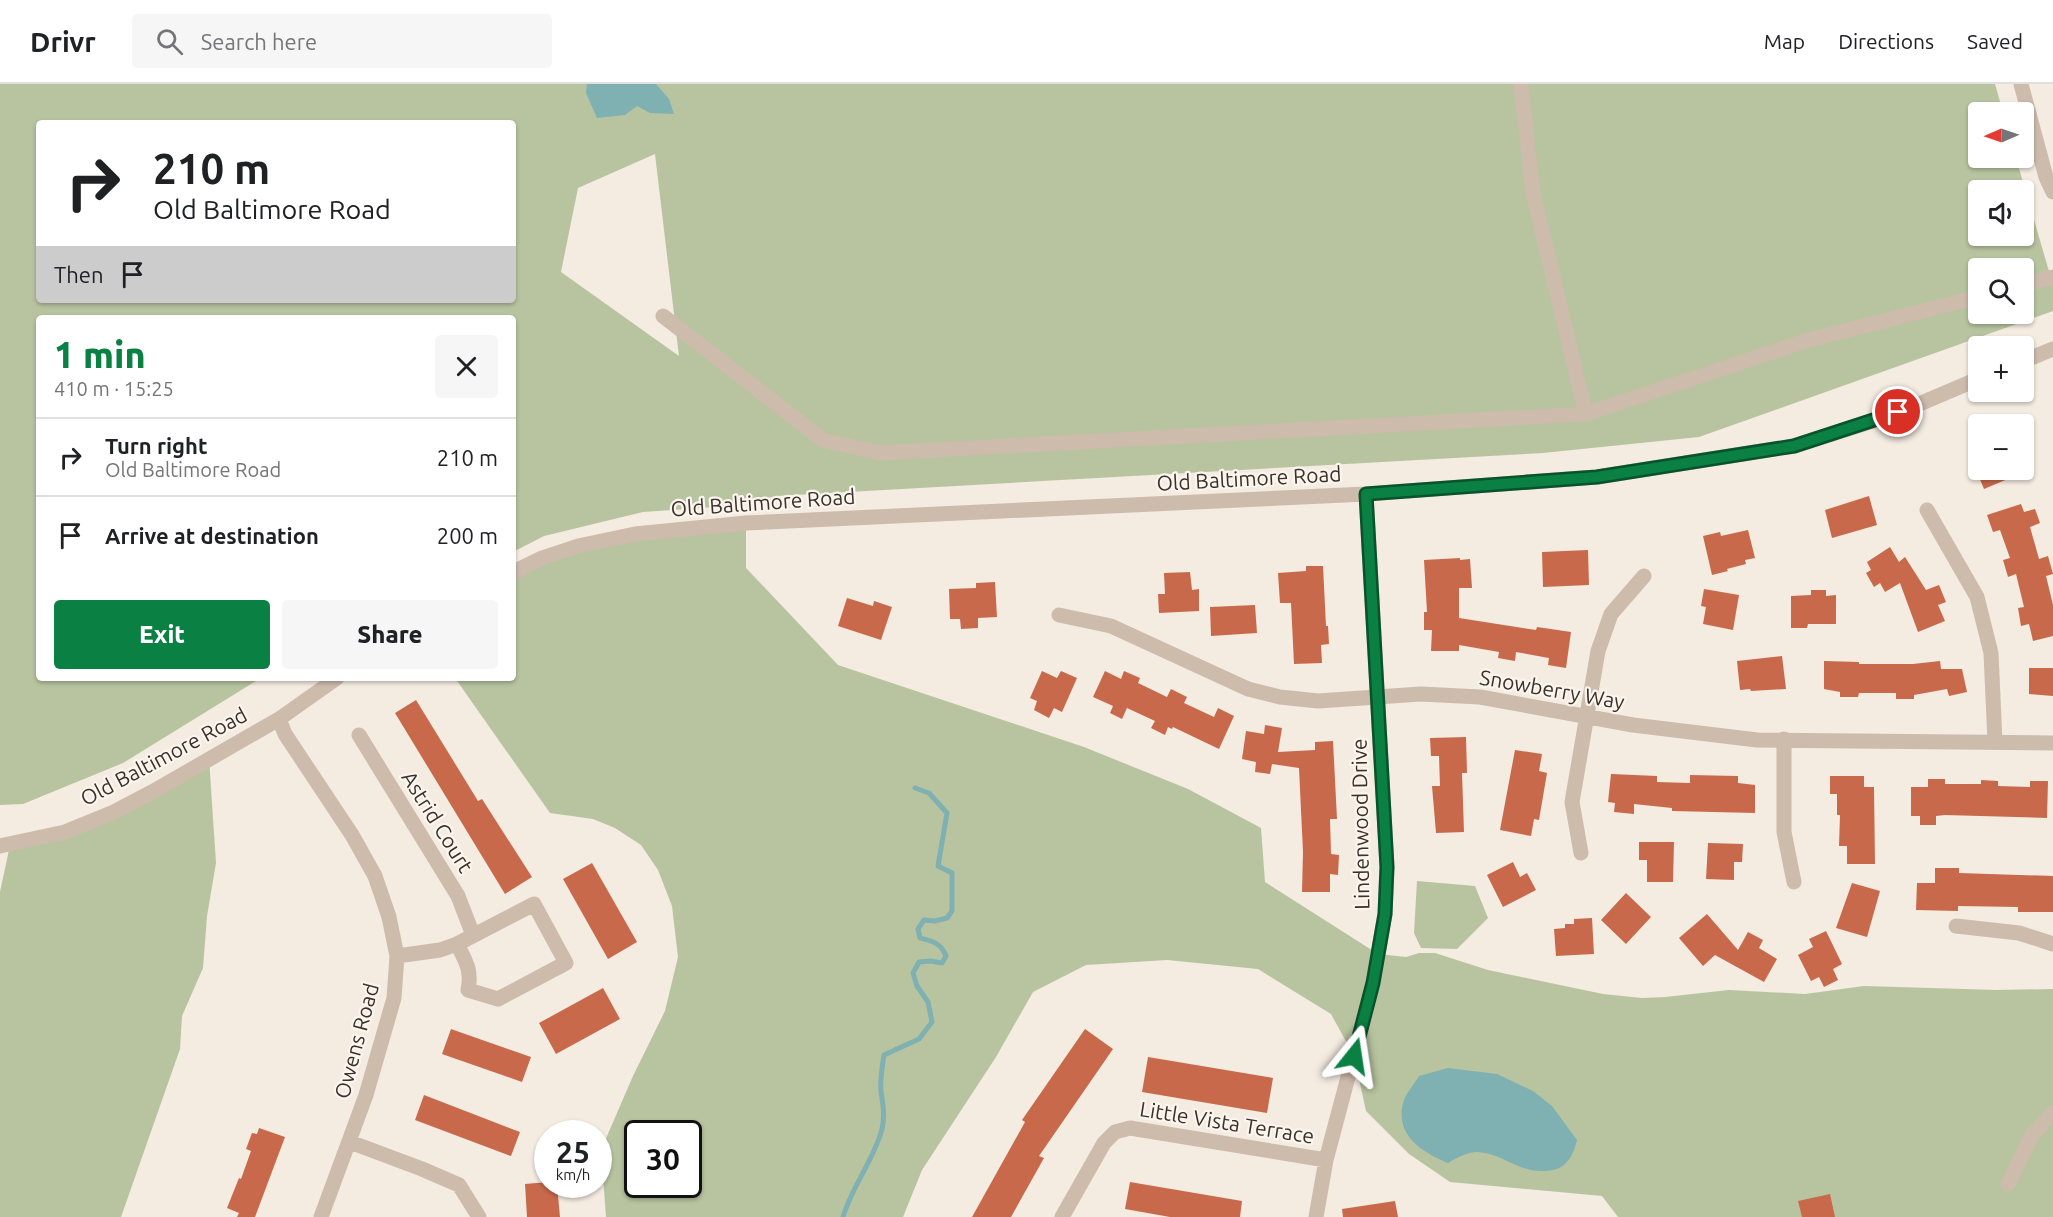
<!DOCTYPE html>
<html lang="en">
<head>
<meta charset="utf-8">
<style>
	body { margin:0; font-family:Ubuntu,sans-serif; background:#f6f6f6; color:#202124; height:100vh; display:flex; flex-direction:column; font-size:22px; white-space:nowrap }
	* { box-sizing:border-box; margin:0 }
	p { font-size:20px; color:#757577 }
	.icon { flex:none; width:33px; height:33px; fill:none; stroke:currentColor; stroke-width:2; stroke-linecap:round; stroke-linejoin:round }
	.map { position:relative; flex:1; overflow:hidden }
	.drawer { position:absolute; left:36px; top:231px; width:480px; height:366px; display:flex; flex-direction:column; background:#fff; border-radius:6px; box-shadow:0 2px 4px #0004 }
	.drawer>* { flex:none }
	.banner { position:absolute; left:36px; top:36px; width:480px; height:183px; border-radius:6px; box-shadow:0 2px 4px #0004; background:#fff; color:#202124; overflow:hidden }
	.needle { width:39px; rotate:268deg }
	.buttons { position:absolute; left:1968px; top:18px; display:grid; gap:12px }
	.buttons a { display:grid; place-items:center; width:66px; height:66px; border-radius:6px; background:#fff; box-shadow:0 2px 4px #0004; font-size:30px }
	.speed { position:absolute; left:534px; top:1036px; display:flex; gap:12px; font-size:30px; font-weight:700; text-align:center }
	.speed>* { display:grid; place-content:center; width:78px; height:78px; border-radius:50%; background:#fff; box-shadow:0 2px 4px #0004; line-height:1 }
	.speed small { font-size:15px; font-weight:400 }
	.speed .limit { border:3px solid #111; border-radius:9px; background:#fff; color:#111 }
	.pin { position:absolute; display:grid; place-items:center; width:51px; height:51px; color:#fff; margin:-26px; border:3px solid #fff; border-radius:50%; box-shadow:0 2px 6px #0007 }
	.me { position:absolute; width:66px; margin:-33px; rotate:15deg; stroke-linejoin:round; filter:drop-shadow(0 0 4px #0008) }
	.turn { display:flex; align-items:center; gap:21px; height:126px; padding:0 18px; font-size:27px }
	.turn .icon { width:78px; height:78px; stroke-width:2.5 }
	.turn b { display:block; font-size:42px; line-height:51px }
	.then { display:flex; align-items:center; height:57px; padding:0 18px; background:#0003; gap:12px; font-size:22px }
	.round { display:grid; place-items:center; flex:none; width:63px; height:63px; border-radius:6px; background:#f6f6f6 }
	.head { display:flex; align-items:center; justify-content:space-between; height:102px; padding:0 18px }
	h1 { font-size:36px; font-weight:800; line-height:45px; color:#0b8043 }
	.primary-button { display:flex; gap:12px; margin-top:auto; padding:12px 18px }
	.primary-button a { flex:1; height:69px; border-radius:6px; background:#0b8043; color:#fff; font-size:24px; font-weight:800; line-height:69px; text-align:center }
	.primary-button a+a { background:#f6f6f6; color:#202124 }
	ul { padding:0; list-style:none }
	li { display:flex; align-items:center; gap:18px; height:78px; padding:0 18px; border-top:2px solid #e0e0e0 }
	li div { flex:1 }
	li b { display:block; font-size:22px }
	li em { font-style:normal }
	header { display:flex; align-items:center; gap:36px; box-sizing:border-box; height:84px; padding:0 30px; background:#fff; border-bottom:2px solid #e0e0e0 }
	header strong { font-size:28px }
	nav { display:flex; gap:33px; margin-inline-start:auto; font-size:21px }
	.search { width:420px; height:54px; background:#f6f6f6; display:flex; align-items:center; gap:15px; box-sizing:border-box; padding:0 21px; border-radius:6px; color:#757577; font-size:22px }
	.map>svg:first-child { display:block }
	.green { fill:#b8c4a0; fill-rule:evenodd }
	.water { fill:#7fb0b2 }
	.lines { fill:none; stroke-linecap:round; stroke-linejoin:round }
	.stream { stroke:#7fb0b2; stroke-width:5 }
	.building { fill:#c8694b }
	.minor { stroke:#cdbbac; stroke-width:15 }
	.route-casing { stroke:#07532c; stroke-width:15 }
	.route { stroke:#0b8043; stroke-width:10 }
	.labels { text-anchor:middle; stroke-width:4.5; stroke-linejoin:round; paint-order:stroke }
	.street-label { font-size:21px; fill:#3b302b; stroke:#fbf5ee }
</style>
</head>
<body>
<header>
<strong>Drivr</strong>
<div class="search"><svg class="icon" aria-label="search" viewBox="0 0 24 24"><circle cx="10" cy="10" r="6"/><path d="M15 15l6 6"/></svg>Search here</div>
<nav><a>Map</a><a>Directions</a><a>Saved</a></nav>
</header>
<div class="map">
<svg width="2053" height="1133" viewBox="0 0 2053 1133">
	<rect width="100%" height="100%" fill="#f4ebe1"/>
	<path class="green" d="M 0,0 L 1995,0 L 2003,28 L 1978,28 L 1978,74 L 2016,74 L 2053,201 L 2053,227 L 1699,353 L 1543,369 L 777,412 L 731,422 L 643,428 L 544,452 L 513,468 L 513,234 L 39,234 L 39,594 L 261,594 L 123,679 L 23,720 L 0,721 ZM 39,39 L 513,39 L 513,216 L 39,216 ZM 655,70 L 679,272 L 561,188 L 578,104 ZM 1978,106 L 2024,106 L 2024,152 L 1978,152 ZM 1978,184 L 2024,184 L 2024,230 L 1978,230 Z
		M 746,439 L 746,484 L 838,581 L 1084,663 L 1188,705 L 1261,744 L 1265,798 L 1378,870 L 1406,873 L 1419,869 L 1435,869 L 1488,886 L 1603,910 L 1642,914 L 1665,913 L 1729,906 L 1805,910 L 1864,902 L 1997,906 L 2053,905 L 2053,1133 L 1618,1133 L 1602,1112 L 1450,1098 L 1409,1070 L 1366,1027 L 1354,972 L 1331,930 L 1258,885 L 1167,876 L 1086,881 L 1033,908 L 996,973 L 922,1086 L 903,1133 L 606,1133 L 601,1066 L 633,992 L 665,927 L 678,873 L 672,822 L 658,786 L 641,761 L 615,744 L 593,735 L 550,729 L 455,594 L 513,594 L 513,488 L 578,462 ZM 638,1050 L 688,1050 L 688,1101 L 638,1101 Z
		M 209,674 L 216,779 L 207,832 L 203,884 L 182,932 L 180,965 L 121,1133 L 0,1133 L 0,808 L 10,761 L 65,748 Z
		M 1417,797 L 1475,802 L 1488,834 L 1457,865 L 1421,864 L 1414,849 Z"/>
	<path class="water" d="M 587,0 L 656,0 L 669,15 L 674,30 L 650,29 L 637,22 L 625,31 L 597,34 L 586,9 Z
		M 1448,984 L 1497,990 L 1533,1007 L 1552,1022 L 1577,1056 C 1574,1069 1568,1083 1553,1086 C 1520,1092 1506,1070 1478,1068 C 1466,1068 1457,1074 1448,1079 C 1421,1068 1393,1050 1404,1016 C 1407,1008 1415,999 1419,992 Z"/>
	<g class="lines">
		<path class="stream" d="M 843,1133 C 852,1102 874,1076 882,1045 C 885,1032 883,1020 881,1008 C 880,996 882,983 884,971 L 919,955 L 932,938 L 928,918 L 917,902 L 913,889 L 919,878 L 930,877 L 942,879 L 946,872 C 941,859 932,857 920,854 L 918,845 L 924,836 L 935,837 L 947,834 L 952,827 L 952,789 L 938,782 L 947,729 L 929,709 L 915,704"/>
	</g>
	<path class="building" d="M 1976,386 L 2029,386 L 1984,405 Z
		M 1869,412 L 1877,441 L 1832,454 L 1825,426 Z
		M 2021,420 L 2024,428 L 2035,425 L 2040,439 L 2030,443 L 2039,475 L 2048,472 L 2053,490 L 2046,492 L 2053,521 L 2053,552 L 2033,557 L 2029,540 L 2021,542 L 2018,524 L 2024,523 L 2016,490 L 2008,493 L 2003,476 L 2010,474 L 2000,446 L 1993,448 L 1987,431 Z
		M 1748,446 L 1755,474 L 1745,476 L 1746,480 L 1727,485 L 1728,487 L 1712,491 L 1703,452 L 1720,448 L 1721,452 Z
		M 1890,463 L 1899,478 L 1905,473 L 1926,506 L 1939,501 L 1946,518 L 1938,521 L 1945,537 L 1918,548 L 1900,499 L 1885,508 L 1880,499 L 1874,503 L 1866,489 L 1871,486 L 1867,478 Z
		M 1588,466 L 1589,501 L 1543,503 L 1542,468 Z
		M 1460,474 L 1460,476 L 1470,475 L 1472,504 L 1459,504 L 1459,534 L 1536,546 L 1537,543 L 1571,548 L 1566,584 L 1548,581 L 1549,574 L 1516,568 L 1515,577 L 1498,574 L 1499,568 L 1459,561 L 1459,567 L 1431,567 L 1432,546 L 1424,546 L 1424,528 L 1427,528 L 1424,476 Z
		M 1306,482 L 1323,482 L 1326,542 L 1328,542 L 1329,560 L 1321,561 L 1322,579 L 1294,580 L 1291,519 L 1280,519 L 1278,489 L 1306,487 Z
		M 1190,488 L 1192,506 L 1199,505 L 1199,527 L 1159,529 L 1158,510 L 1165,510 L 1164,489 Z
		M 995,498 L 997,533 L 978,534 L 978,544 L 961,545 L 960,535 L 950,535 L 949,505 L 976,504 L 976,499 Z
		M 1704,505 L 1739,511 L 1733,546 L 1703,540 L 1706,523 L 1701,522 Z
		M 1811,506 L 1826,506 L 1826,512 L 1836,511 L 1836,540 L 1808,540 L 1807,544 L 1791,544 L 1791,512 L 1811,511 Z
		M 847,514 L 873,522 L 874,517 L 892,523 L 881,556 L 838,542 Z
		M 1255,521 L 1257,549 L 1211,552 L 1210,523 Z
		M 1782,572 L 1786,605 L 1751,607 L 1750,605 L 1740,606 L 1737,577 Z
		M 1824,577 L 1859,578 L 1859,580 L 1913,580 L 1940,577 L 1941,585 L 1962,585 L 1967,608 L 1949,612 L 1947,605 L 1914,611 L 1914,615 L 1896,615 L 1896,609 L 1859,609 L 1858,613 L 1840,613 L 1840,608 L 1824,605 Z
		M 2029,584 L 2053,584 L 2053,612 L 2029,610 Z
		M 1042,587 L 1057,594 L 1061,587 L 1077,594 L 1062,628 L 1054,624 L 1049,634 L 1034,626 L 1037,617 L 1030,614 Z
		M 1105,587 L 1121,595 L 1124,587 L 1140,594 L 1138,599 L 1167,613 L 1171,605 L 1187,613 L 1184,619 L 1214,633 L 1218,624 L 1234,632 L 1219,665 L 1173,643 L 1172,645 L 1168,643 L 1165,651 L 1151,644 L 1155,637 L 1127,624 L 1122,635 L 1110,629 L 1113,622 L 1093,613 Z
		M 416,616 L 478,717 L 482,715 L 532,793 L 505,810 L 395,629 Z
		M 1265,641 L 1282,644 L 1278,668 L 1315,666 L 1315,658 L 1333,657 L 1337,735 L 1330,735 L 1331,770 L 1339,771 L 1338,791 L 1330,790 L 1330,808 L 1302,808 L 1303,768 L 1299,684 L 1272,680 L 1270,690 L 1255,688 L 1256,678 L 1242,675 L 1246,647 L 1264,650 Z
		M 1466,653 L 1467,689 L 1462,689 L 1464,748 L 1436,749 L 1432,702 L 1440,702 L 1439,672 L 1431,672 L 1430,654 Z
		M 1515,666 L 1542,670 L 1539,687 L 1547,689 L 1539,736 L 1534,735 L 1531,752 L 1500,746 Z
		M 1611,690 L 1657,692 L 1657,698 L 1690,699 L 1690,691 L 1738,692 L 1738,699 L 1755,701 L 1755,729 L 1672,727 L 1672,724 L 1634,720 L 1634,730 L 1614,728 L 1615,719 L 1608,718 Z
		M 1830,692 L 1864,692 L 1864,703 L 1874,703 L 1875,780 L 1847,780 L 1847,762 L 1839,762 L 1840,731 L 1837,731 L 1837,710 L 1830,710 Z
		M 1928,695 L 1945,695 L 1945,700 L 1981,700 L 1981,696 L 1998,697 L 1998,702 L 2030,703 L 2030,697 L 2048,697 L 2047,734 L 1945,731 L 1936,732 L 1936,741 L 1920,741 L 1920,732 L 1911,732 L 1911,703 L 1928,703 Z
		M 1639,758 L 1674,758 L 1673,798 L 1647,798 L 1647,776 L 1639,776 Z
		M 1708,759 L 1743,760 L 1742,778 L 1734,778 L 1734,796 L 1706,795 Z
		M 1513,778 L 1520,793 L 1527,789 L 1536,806 L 1503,823 L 1487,791 Z
		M 592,779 L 637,858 L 608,875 L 563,795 Z
		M 1935,784 L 1959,784 L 1959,789 L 2053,792 L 2053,828 L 2018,828 L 2018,823 L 1958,822 L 1958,827 L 1916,826 L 1917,799 L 1935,799 Z
		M 1852,799 L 1880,807 L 1867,853 L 1836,844 Z
		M 1626,809 L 1651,833 L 1626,860 L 1601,836 Z
		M 1707,830 L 1738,866 L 1748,848 L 1763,856 L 1759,864 L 1777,875 L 1764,898 L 1715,871 L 1703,882 L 1679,854 Z
		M 1592,834 L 1594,870 L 1556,872 L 1554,845 L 1565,844 L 1565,840 L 1574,840 L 1574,835 Z
		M 1826,847 L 1842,880 L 1833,885 L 1838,896 L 1824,903 L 1819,893 L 1811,897 L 1798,871 L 1813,863 L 1809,855 Z
		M 603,904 L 620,935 L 556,970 L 539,939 Z
		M 451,945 L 531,973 L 522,998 L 442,970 Z
		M 1085,945 L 1113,965 L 1039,1072 L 1044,1074 L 1011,1133 L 972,1133 L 1025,1038 L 1022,1036 Z
		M 1148,973 L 1273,994 L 1267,1029 L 1142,1008 Z
		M 424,1011 L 520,1048 L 511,1072 L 415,1036 Z
		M 259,1044 L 285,1053 L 255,1133 L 237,1133 L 239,1129 L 227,1124 L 239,1094 L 241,1095 L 251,1067 L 246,1065 L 252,1049 L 257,1050 Z
		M 548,1098 L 548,1101 L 557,1101 L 560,1133 L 527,1133 L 525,1100 Z
		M 1130,1098 L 1242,1117 L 1240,1133 L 1170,1133 L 1125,1125 Z
		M 1830,1110 L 1835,1133 L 1802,1133 L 1798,1117 Z
		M 1395,1117 L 1398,1133 L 1343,1133 L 1342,1125 Z"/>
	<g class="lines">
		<path class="minor" d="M 1521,0 L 1533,110 L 1586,330
			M 2021,0 L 2046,93 L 2053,108
			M 2024,201 L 2053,193
			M 663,232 L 823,356 L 879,369 L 1586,330 L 1805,257 L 1978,213
			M 2024,277 L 2053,265
			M 1927,426 L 1977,513 L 1991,569 L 1995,658
			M 513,488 L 542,474 L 578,462 L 635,450 L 746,439 L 1366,410 L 1597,393 L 1794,362 L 1898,329 L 1978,295
			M 1059,531 L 1111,542 L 1248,605 L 1280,613 L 1318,617 L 1421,610 L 1480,613 L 1633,641 L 1757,656 L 2053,659
			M 279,635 L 285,650 L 352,751 L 375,792 L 389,833 L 397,872 L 394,914 L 366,1011 L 321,1133
			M 359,651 L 458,812 L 473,851
			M 1784,655 L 1784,748 L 1794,798
			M 0,762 L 65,748 L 114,728 L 152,708 L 279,635 L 337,594
			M 1581,769 L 1572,718 L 1598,567 L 1611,530 L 1644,492
			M 1956,842 L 2019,849 L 2053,860
			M 397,872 L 440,866 L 457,860 L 534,820 L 566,879 L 498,915 L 468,906 C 472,886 466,878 457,860
			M 350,1058 L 422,1085 L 459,1101 L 479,1133
			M 2008,1100 L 2032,1051 L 2053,1029
			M 1062,1133 L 1104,1059 L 1115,1048 L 1130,1044 L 1326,1076
			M 1316,1133 L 1326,1076 L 1373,899 L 1385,830 L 1387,783 L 1366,410"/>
	</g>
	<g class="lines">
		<defs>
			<path id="route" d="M 1354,972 L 1373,899 L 1385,830 L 1387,783 L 1366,410 L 1597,393 L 1794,362 L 1898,328"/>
		</defs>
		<use href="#route" class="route-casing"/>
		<use href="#route" class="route"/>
	</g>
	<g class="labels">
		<g class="street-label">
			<text transform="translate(1249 395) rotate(-3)" y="7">Old Baltimore Road</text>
			<text transform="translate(763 419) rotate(-4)" y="7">Old Baltimore Road</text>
			<text transform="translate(1552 606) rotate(10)" y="7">Snowberry Way</text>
			<text transform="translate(164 673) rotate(-28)" y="7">Old Baltimore Road</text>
			<text transform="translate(437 738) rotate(58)" y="7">Astrid Court</text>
			<text transform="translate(1361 740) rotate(-91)" y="7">Lindenwood Drive</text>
			<text transform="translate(357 957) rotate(-75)" y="7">Owens Road</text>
			<text transform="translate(1227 1039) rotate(9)" y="7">Little Vista Terrace</text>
		</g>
	</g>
</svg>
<div class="buttons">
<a><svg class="needle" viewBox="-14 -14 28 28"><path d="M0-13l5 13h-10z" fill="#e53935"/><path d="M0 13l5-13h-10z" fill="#757577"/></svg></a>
<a><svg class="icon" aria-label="sound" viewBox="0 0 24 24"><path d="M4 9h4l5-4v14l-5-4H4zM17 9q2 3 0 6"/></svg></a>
<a><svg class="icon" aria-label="search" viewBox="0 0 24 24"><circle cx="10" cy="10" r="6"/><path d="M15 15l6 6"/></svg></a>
<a>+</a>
<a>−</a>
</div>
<div class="speed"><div>25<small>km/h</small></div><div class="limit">30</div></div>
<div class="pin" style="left:1898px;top:328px;background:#d93025"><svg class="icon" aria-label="arrive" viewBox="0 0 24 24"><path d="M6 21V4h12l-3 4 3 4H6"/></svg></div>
<svg class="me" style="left:1354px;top:972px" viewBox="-20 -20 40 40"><path d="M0-17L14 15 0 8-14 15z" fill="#0b8043" stroke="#fff" stroke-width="4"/></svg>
<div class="banner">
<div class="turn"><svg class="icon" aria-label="right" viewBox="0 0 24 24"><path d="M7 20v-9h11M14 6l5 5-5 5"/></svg><div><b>210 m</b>Old Baltimore Road</div></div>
<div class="then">Then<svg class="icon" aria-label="arrive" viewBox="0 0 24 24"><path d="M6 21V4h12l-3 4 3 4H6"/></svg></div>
</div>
<section class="drawer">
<div class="head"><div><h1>1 min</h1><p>410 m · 15:25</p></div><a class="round"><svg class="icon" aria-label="close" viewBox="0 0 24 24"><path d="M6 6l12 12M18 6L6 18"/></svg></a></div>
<ul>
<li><svg class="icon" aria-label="right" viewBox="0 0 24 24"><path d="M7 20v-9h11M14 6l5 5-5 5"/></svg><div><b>Turn right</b><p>Old Baltimore Road</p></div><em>210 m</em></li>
<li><svg class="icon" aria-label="arrive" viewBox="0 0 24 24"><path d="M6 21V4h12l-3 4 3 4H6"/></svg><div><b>Arrive at destination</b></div><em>200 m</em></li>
</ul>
<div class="primary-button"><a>Exit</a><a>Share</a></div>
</section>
</div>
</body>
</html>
